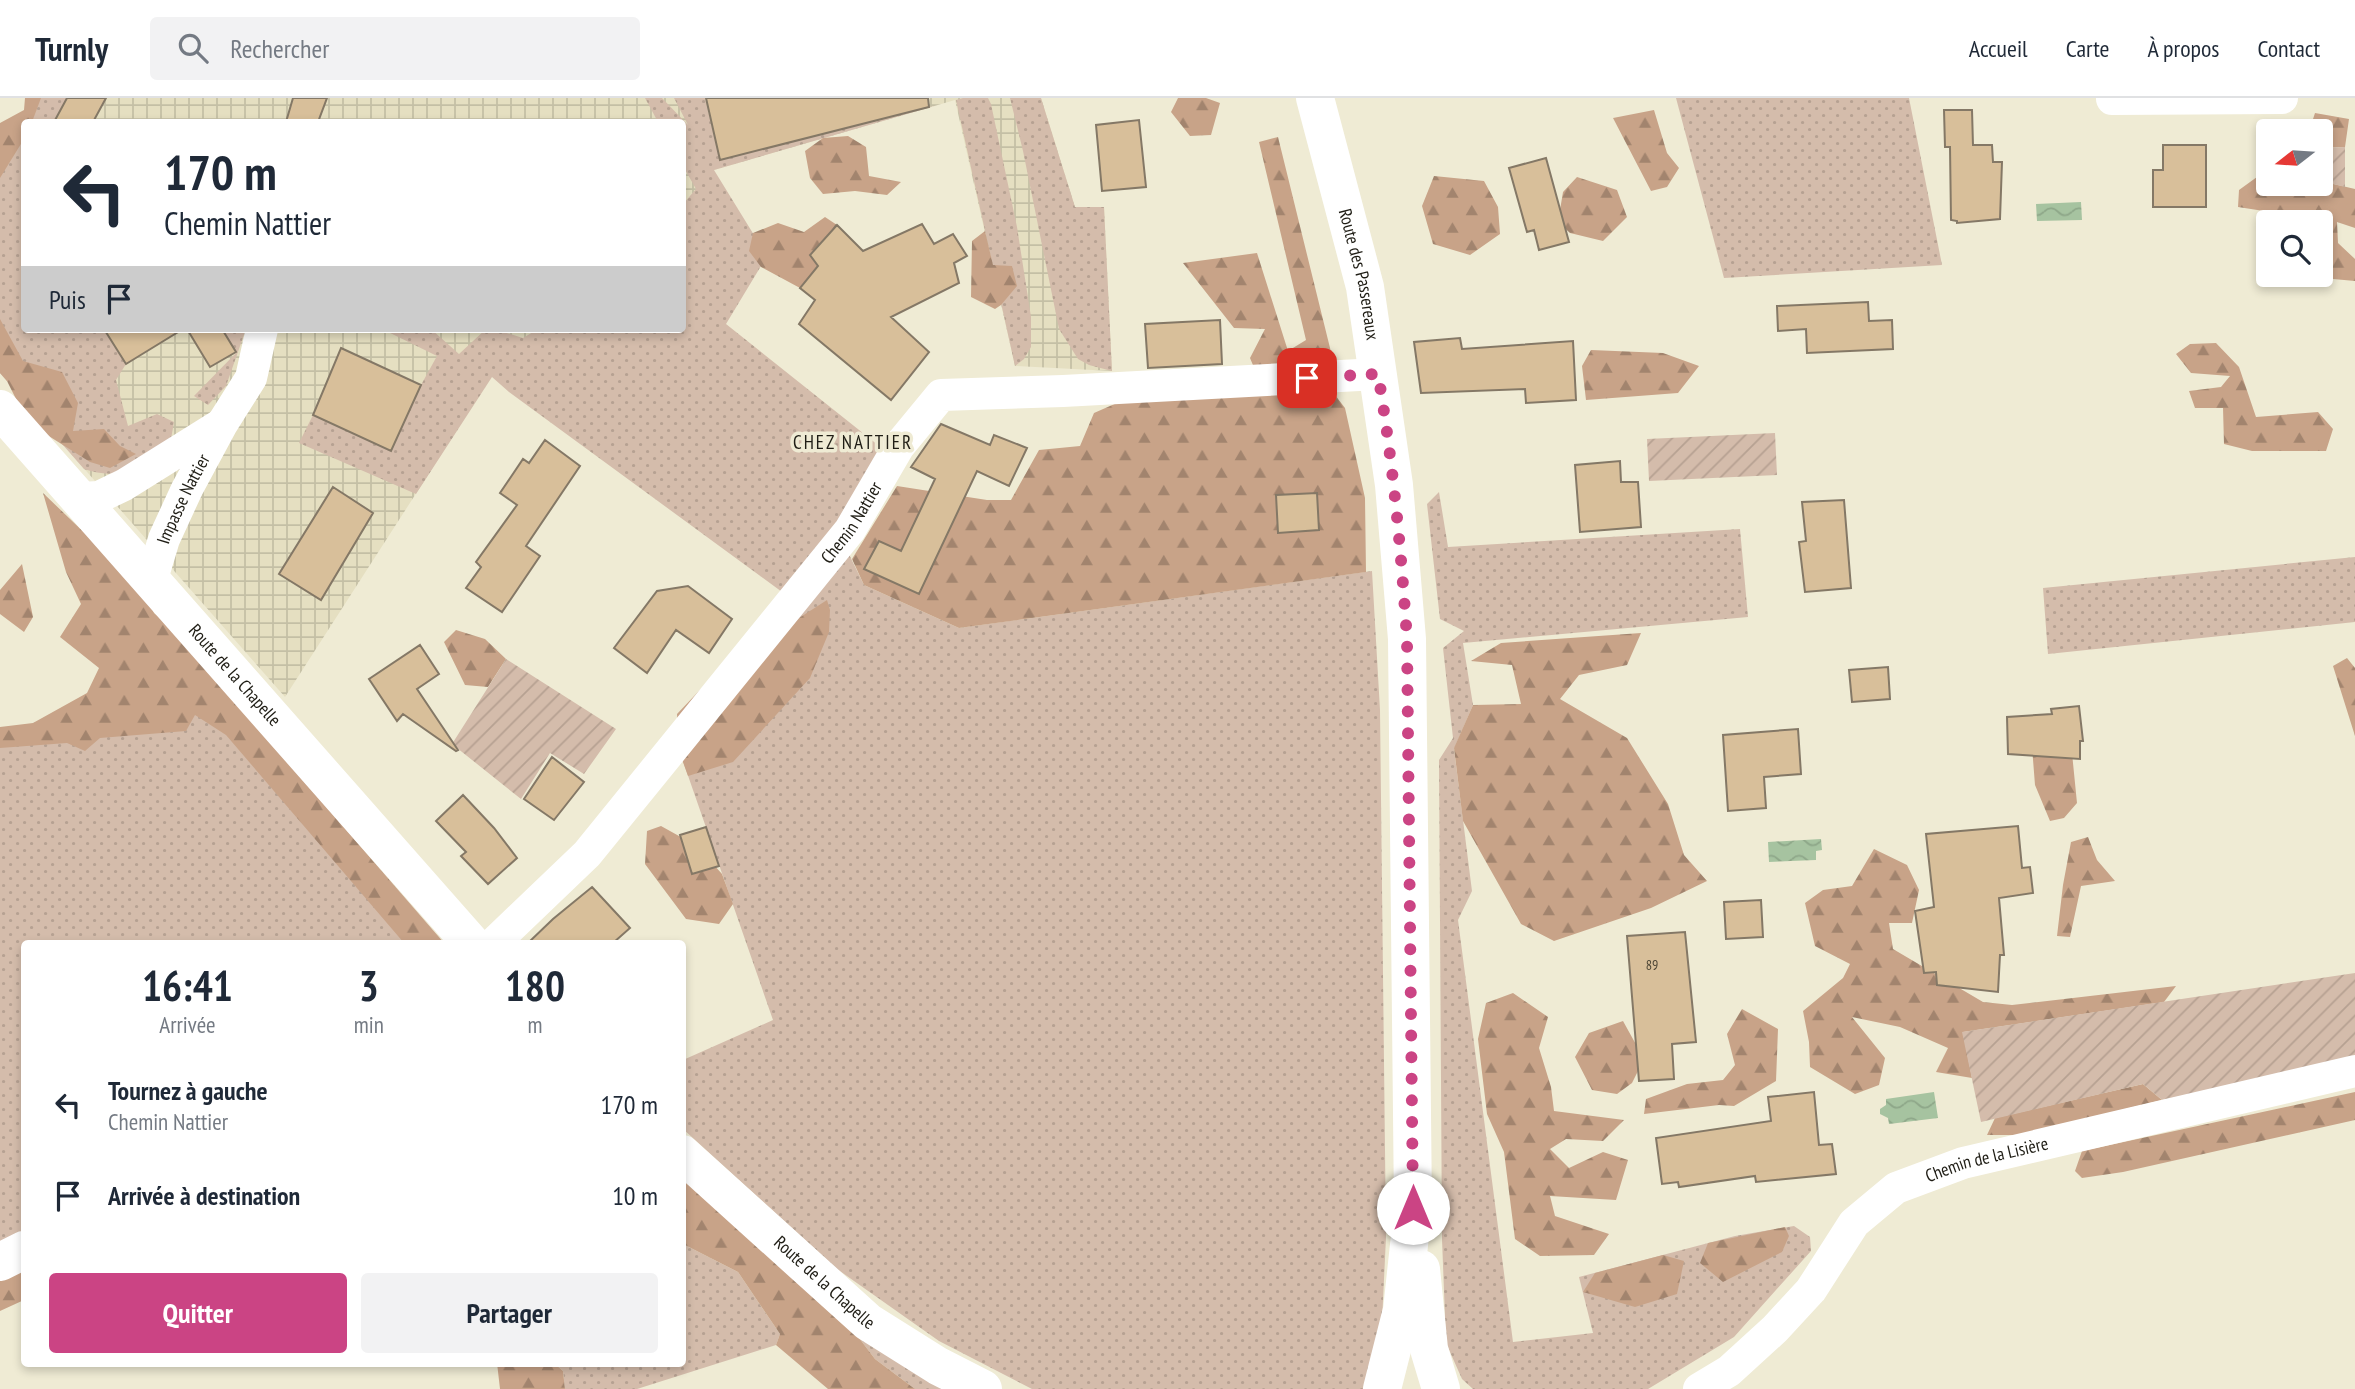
<!DOCTYPE html>
<html lang="fr">
<head>
<meta charset="utf-8">
<style>
	body { margin:0; font-family:"PT Sans Narrow",sans-serif; background:#f2f2f3; color:#1f2937; height:100vh; display:flex; flex-direction:column; font-size:26px; white-space:nowrap }
	* { box-sizing:border-box; margin:0 }
	p { font-size:23px; color:#747a83 }
	.icon { flex:none; width:38px; height:38px; fill:none; stroke:currentColor; stroke-width:2; stroke-linecap:round; stroke-linejoin:round }
	.map { position:relative; flex:1; overflow:hidden }
	.details { position:absolute; left:21px; top:842px; width:665px; height:427px; display:flex; flex-direction:column; background:#fff; border-radius:7px; box-shadow:0 4px 10px #0003 }
	.details>* { flex:none }
	.top-card { position:absolute; left:21px; top:21px; width:665px; height:214px; border-radius:7px; box-shadow:0 4px 10px #0003; background:#fff; color:#1f2937; overflow:hidden }
	.needle { width:46px; rotate:253deg }
	.controls { position:absolute; left:2256px; top:21px; display:grid; gap:14px }
	.controls a { display:grid; place-items:center; width:77px; height:77px; border-radius:7px; background:#fff; box-shadow:0 4px 10px #0003; font-size:35px }
	.pin { position:absolute; display:grid; place-items:center; width:60px; height:60px; color:#fff; margin:-30px; border-radius:14px; box-shadow:0 4px 10px #0006 }
	.me { position:absolute; width:77px; margin:-38px; rotate:0deg; stroke-linejoin:round; filter:drop-shadow(0 0 5px #0008) }
	.turn { display:flex; align-items:center; gap:24px; height:147px; padding:0 28px; font-size:32px }
	.turn .icon { width:91px; height:91px; stroke-width:2.5 }
	.turn b { display:block; font-size:49px; line-height:60px }
	.then { display:flex; align-items:center; height:66px; padding:0 28px; background:#0003; gap:14px; font-size:26px }
	.eta { display:flex; justify-content:space-evenly; align-items:center; height:119px; text-align:center }
	.eta b { font-size:42px; font-weight:600; line-height:49px }
	.cta { display:flex; gap:14px; margin-top:auto; padding:14px 28px }
	.cta a { flex:1; height:80px; border-radius:7px; background:#cb4484; color:#fff; font-size:28px; font-weight:600; line-height:80px; text-align:center }
	.cta a+a { background:#f2f2f3; color:#1f2937 }
	ul { padding:0; list-style:none }
	li { display:flex; align-items:center; gap:21px; height:91px; padding:0 28px }
	li div { flex:1 }
	li b { display:block; font-size:26px }
	li em { font-style:normal }
	header { display:flex; align-items:center; gap:42px; box-sizing:border-box; height:98px; padding:0 35px; background:#fff; border-bottom:2px solid #e0e1e3 }
	header strong { font-size:33px }
	nav { display:flex; gap:38px; margin-inline-start:auto; font-size:24px }
	.search { width:490px; height:63px; background:#f2f2f3; display:flex; align-items:center; gap:18px; box-sizing:border-box; padding:0 24px; border-radius:7px; color:#747a83; font-size:26px }
	.map>svg:first-child { display:block }
	.industrial { fill:url(#industrial-grid) }
	.grass { fill:url(#grass-dots) }
	.forest { fill:url(#forest-firs) }
	.garden { fill:url(#garden-furrows) }
	.water { fill:url(#water-waves) }
	.building { fill:#d8bf9a; stroke:#847866; stroke-width:2 }
	.lines { fill:none; stroke-linecap:round; stroke-linejoin:round }
	.minor { stroke:#fff; stroke-width:32 }
	.tertiary { stroke:#fff; stroke-width:38 }
	.secondary { stroke:#fff; stroke-width:38 }
	.primary { stroke:#fff; stroke-width:38 }
	.route { stroke:#cb4484; stroke-width:12; stroke-dasharray:0 21.6 }
	.labels { text-anchor:middle; stroke-width:7; stroke-linejoin:round; paint-order:stroke }
	.number-label { font-size:14px; fill:#4d4636 }
	.street-label { font-size:18px; fill:#1f1d15; stroke:#efebd4 }
	.neighbourhood-label { font-size:19px; letter-spacing:2px; fill:#1f1d15; stroke:#efebd4 }
</style>
</head>
<body>
<header>
<strong>Turnly</strong>
<div class="search"><svg class="icon" aria-label="search" viewBox="0 0 24 24"><circle cx="10" cy="10" r="6"/><path d="M15 15l6 6"/></svg>Rechercher</div>
<nav><a>Accueil</a><a>Carte</a><a>À propos</a><a>Contact</a></nav>
</header>
<div class="map">
<svg width="2355" height="1291" viewBox="0 0 2355 1291">
	<defs>
		<pattern id="industrial-grid" width="8" height="8" patternUnits="userSpaceOnUse" patternTransform="scale(1.75)"><rect width="8" height="8" fill="#e5dfc1"/><path d="M0 4h8M4 0v8" fill="none" stroke="#c4bfa5"/></pattern>
		<pattern id="grass-dots" width="8" height="8" patternUnits="userSpaceOnUse" patternTransform="scale(1.75)"><rect width="8" height="8" fill="#d4bcab"/><path d="M2 2h.1M6 6h.1" fill="none" stroke="#b6a192" stroke-width="1.8" stroke-linecap="round"/></pattern>
		<pattern id="forest-firs" width="22" height="20" patternUnits="userSpaceOnUse" patternTransform="scale(1.75)"><rect width="22" height="20" fill="#c8a388"/><path d="M5 1l3.5 6h-7zM16 11l3.5 6h-7z" fill="#a2846e"/></pattern>
		<pattern id="garden-furrows" width="10" height="10" patternUnits="userSpaceOnUse" patternTransform="scale(1.75)"><rect width="10" height="10" fill="#d4bcab"/><path d="M-1 1l2-2M0 10L10 0M9 11l2-2" fill="none" stroke="#b6a192"/></pattern>
		<pattern id="water-waves" width="16" height="10" patternUnits="userSpaceOnUse" patternTransform="scale(1.75)"><rect width="16" height="10" fill="#a6c3a0"/><path d="M0 5q4-4 8 0t8 0" fill="none" stroke="#8ea789"/></pattern>
	</defs>
	<rect width="100%" height="100%" fill="#efebd4"/>
	<path class="industrial" d="M 32,0 L 1041,0 L 1075,109 L 1104,109 L 1112,273 L 1015,268 L 955,2 L 714,72 L 683,106 L 682,24 L 24,24 L 24,231 L 567,231 L 491,279 L 285,599 L 0,275 L 0,52 Z"/>
	<path class="grass" d="M 32,0 L 67,0 L 54,24 L 24,24 L 24,231 L 104,231 L 126,266 L 116,282 L 128,328 L 157,316 L 174,324 L 171,341 C 140,365 125,385 84,371 L 0,275 L 0,52 Z
		M 645,0 L 662,0 L 688,27 L 674,0 L 705,0 L 720,62 L 938,7 L 714,72 L 767,158 L 726,226 L 893,359 L 842,442 L 864,487 L 959,530 L 1372,473 L 1380,612 L 1386,1139 L 1382,1224 L 1368,1291 L 1032,1291 L 939,1243 L 837,1171 L 683,1031 L 683,962 L 773,922 L 677,646 L 793,502 L 509,294 L 492,279 L 416,396 L 299,345 L 313,317 L 391,353 L 421,287 L 437,258 L 382,231 L 431,231 L 459,256 L 486,231 L 494,231 L 523,240 L 538,231 L 682,231 L 683,106 L 696,91 L 683,68 L 682,24 L 658,24 Z
		M 963,0 L 988,0 L 991,6 L 1017,129 L 1031,219 L 1031,249 L 1024,261 L 1015,268 L 956,2 Z
		M 1010,0 L 1041,0 L 1075,109 L 1104,109 L 1112,273 L 1089,267 L 1078,261 L 1059,231 L 1023,53 Z
		M 1676,0 L 1909,0 L 1942,167 L 1724,180 Z
		M 222,231 L 246,231 L 226,288 L 208,307 L 194,298 L 236,255 Z
		M 1439,394 L 1448,449 L 1740,431 L 1748,519 L 1463,545 L 1473,607 L 1454,651 L 1472,793 L 1458,822 L 1513,1244 L 1593,1235 L 1579,1179 L 1735,1138 L 1794,1128 L 1810,1139 L 1811,1153 L 1734,1239 L 1648,1291 L 1473,1291 L 1462,1281 L 1446,1245 L 1442,1141 L 1439,662 L 1453,640 L 1443,550 L 1464,533 L 1440,521 L 1427,406 Z
		M 2355,459 L 2355,524 L 2048,556 L 2043,490 Z
		M 220,586 L 444,845 L 24,845 L 24,1147 L 0,1159 L 0,644 Z
		M 683,1146 L 738,1174 L 780,1236 L 776,1247 L 637,1291 L 565,1291 L 563,1273 L 554,1265 L 682,1265 Z
		M 853,1232 L 957,1291 L 915,1291 L 875,1261 Z"/>
	<path class="forest" d="M 25,0 L 41,0 L 32,24 L 24,24 L 24,41 L 0,80 L 0,25 L 24,12 Z
		M 1178,0 L 1206,0 L 1220,5 L 1211,37 L 1190,38 L 1171,14 Z
		M 1654,12 L 1667,55 L 1679,70 L 1667,89 L 1651,93 L 1613,20 Z
		M 2315,15 L 2349,21 L 2345,49 L 2321,50 L 2320,33 L 2309,33 Z
		M 848,38 L 866,49 L 869,78 L 901,84 L 887,97 L 855,93 L 823,96 L 810,80 L 805,53 L 823,40 Z
		M 1278,39 L 1331,254 L 1255,272 L 1250,260 L 1265,231 L 1234,230 L 1183,165 L 1257,155 L 1288,253 L 1306,242 L 1259,44 Z
		M 2268,71 L 2268,86 L 2320,86 L 2321,83 L 2355,91 L 2355,130 L 2337,124 L 2338,145 L 2355,161 L 2355,183 L 2333,181 L 2321,166 L 2320,124 L 2304,124 L 2302,119 L 2238,109 L 2239,92 Z
		M 1434,78 L 1484,83 L 1498,109 L 1500,136 L 1470,157 L 1433,146 L 1422,108 Z
		M 1577,79 L 1617,92 L 1627,119 L 1603,143 L 1570,135 L 1558,124 L 1563,94 Z
		M 825,119 L 837,127 L 810,156 L 818,168 L 800,190 L 761,169 L 749,153 L 753,135 L 778,125 L 804,134 Z
		M 985,133 L 993,167 L 1012,168 L 1017,188 L 1001,207 L 995,211 L 971,199 L 972,143 Z
		M 0,221 L 23,263 L 62,274 L 78,305 L 73,333 L 104,331 L 120,348 L 136,356 L 110,370 L 90,364 L 28,325 L 7,283 L 0,275 Z
		M 2216,245 L 2239,269 L 2256,319 L 2318,314 L 2333,331 L 2326,353 L 2252,353 L 2224,346 L 2223,310 L 2195,310 L 2189,293 L 2221,289 L 2230,278 L 2191,275 L 2176,256 L 2190,246 Z
		M 1591,252 L 1663,255 L 1699,268 L 1678,295 L 1586,302 L 1582,268 Z
		M 1332,293 L 1345,310 L 1365,400 L 1366,474 L 959,530 L 864,487 L 852,461 L 897,388 L 987,402 L 1011,402 L 1039,352 L 1080,348 L 1094,315 L 1126,301 Z
		M 43,395 L 95,445 L 140,479 L 154,515 L 193,549 L 220,587 L 444,845 L 404,845 L 226,637 L 195,617 L 186,633 L 100,640 L 85,653 L 67,645 L 0,650 L 0,629 L 33,625 L 87,595 L 99,570 L 60,539 L 81,506 L 66,474 Z
		M 22,466 L 33,519 L 24,534 L 0,516 L 0,492 Z
		M 827,502 L 830,512 L 829,534 L 810,580 L 733,664 L 688,678 L 679,653 L 677,616 L 756,533 L 799,520 Z
		M 456,532 L 485,541 L 506,561 L 488,589 L 465,587 L 444,544 Z
		M 1641,535 L 1627,567 L 1579,577 L 1560,601 L 1627,640 L 1668,706 L 1684,757 L 1707,783 L 1651,810 L 1554,843 L 1521,826 L 1463,723 L 1454,650 L 1473,607 L 1521,606 L 1512,567 L 1471,563 L 1501,545 Z
		M 2347,560 L 2355,570 L 2355,638 L 2333,568 Z
		M 2070,635 L 2077,705 L 2064,720 L 2050,723 L 2035,687 L 2031,636 Z
		M 661,728 L 697,748 L 722,776 L 733,806 L 719,826 L 686,821 L 645,766 L 647,733 Z
		M 2088,739 L 2097,762 L 2115,783 L 2081,788 L 2070,839 L 2057,838 L 2063,787 L 2071,744 Z
		M 1874,751 L 1907,767 L 1919,792 L 1912,825 L 1889,825 L 1893,851 L 1983,904 L 2012,907 L 2176,888 L 2164,904 L 1963,934 L 1972,980 L 1936,974 L 1948,950 L 1900,929 L 1852,919 L 1885,960 L 1879,987 L 1855,996 L 1810,969 L 1809,944 L 1803,913 L 1843,880 L 1850,866 L 1815,848 L 1805,805 L 1823,792 L 1852,788 Z
		M 1513,895 L 1548,919 L 1539,950 L 1551,989 L 1554,1013 L 1624,1022 L 1603,1043 L 1566,1041 L 1550,1051 L 1569,1070 L 1603,1054 L 1628,1062 L 1616,1102 L 1550,1098 L 1555,1118 L 1609,1136 L 1594,1157 L 1540,1158 L 1515,1141 L 1504,1054 L 1487,1016 L 1478,941 L 1486,905 Z
		M 1742,911 L 1778,931 L 1776,983 L 1734,1008 L 1719,1007 L 1644,1016 L 1646,1001 L 1687,986 L 1723,982 L 1735,967 L 1727,936 Z
		M 1623,923 L 1644,961 L 1632,985 L 1617,996 L 1592,992 L 1575,959 L 1589,935 Z
		M 2143,986 L 2162,1002 L 2020,1037 L 1987,1037 L 1995,1020 Z
		M 2355,994 L 2355,1022 L 2123,1074 L 2082,1080 L 2075,1073 L 2082,1053 Z
		M 682,1072 L 853,1232 L 875,1261 L 915,1291 L 828,1291 L 776,1247 L 780,1236 L 738,1174 L 683,1146 Z
		M 1785,1129 L 1789,1138 L 1782,1154 L 1723,1184 L 1700,1165 L 1708,1145 Z
		M 1663,1157 L 1684,1163 L 1677,1196 L 1635,1209 L 1583,1194 L 1595,1175 Z
		M 24,1171 L 24,1202 L 0,1213 L 0,1183 Z
		M 497,1265 L 554,1265 L 563,1273 L 565,1291 L 500,1291 Z"/>
	<path class="garden" d="M 2345,49 L 2345,89 L 2321,83 L 2321,50 Z
		M 1775,335 L 1777,377 L 1649,383 L 1647,341 Z
		M 506,561 L 616,631 L 584,676 L 550,655 L 521,701 L 452,646 Z
		M 2355,875 L 2355,963 L 2162,1002 L 2143,986 L 1981,1024 L 1962,934 Z"/>
	<path class="water" d="M 2081,104 L 2082,122 L 2037,123 L 2036,106 Z
		M 1821,741 L 1822,752 L 1816,753 L 1816,762 L 1769,764 L 1768,744 Z
		M 1934,994 L 1938,1020 L 1889,1026 L 1888,1020 L 1880,1016 L 1880,1011 L 1886,1007 L 1886,1001 Z"/>
	<path class="building" d="M 67,0 L 106,0 L 93,24 L 54,24 Z
		M 293,0 L 327,0 L 318,24 L 286,24 Z
		M 706,0 L 928,0 L 929,9 L 720,62 Z
		M 1944,12 L 1972,12 L 1973,47 L 1992,47 L 1993,64 L 2002,64 L 2000,121 L 1957,125 L 1957,123 L 1951,122 L 1950,49 L 1945,49 Z
		M 1139,22 L 1146,89 L 1102,93 L 1096,27 Z
		M 2163,47 L 2206,47 L 2206,109 L 2153,109 L 2153,72 L 2163,72 Z
		M 1546,60 L 1569,144 L 1539,152 L 1534,132 L 1527,134 L 1509,70 Z
		M 922,126 L 934,146 L 953,136 L 967,158 L 954,165 L 959,185 L 891,219 L 929,254 L 891,302 L 799,226 L 815,202 L 800,190 L 818,168 L 810,157 L 837,127 L 863,153 Z
		M 1868,204 L 1869,223 L 1892,222 L 1893,251 L 1807,255 L 1806,231 L 1778,233 L 1777,208 Z
		M 1220,222 L 1222,266 L 1148,270 L 1145,226 Z
		M 104,231 L 183,231 L 126,266 Z
		M 187,231 L 222,231 L 236,254 L 210,269 Z
		M 1460,240 L 1462,251 L 1573,243 L 1576,302 L 1526,305 L 1525,291 L 1421,295 L 1414,244 Z
		M 341,250 L 421,287 L 391,353 L 313,317 Z
		M 941,326 L 990,347 L 994,337 L 1027,350 L 1009,388 L 977,373 L 919,496 L 864,471 L 879,443 L 901,453 L 935,381 L 911,369 Z
		M 545,342 L 580,368 L 526,448 L 540,458 L 502,514 L 466,490 L 481,469 L 476,464 L 517,407 L 500,395 L 523,361 L 529,365 Z
		M 1620,363 L 1621,384 L 1638,384 L 1641,429 L 1580,434 L 1575,367 Z
		M 333,389 L 373,415 L 321,502 L 279,476 Z
		M 1317,395 L 1319,432 L 1278,435 L 1276,397 Z
		M 1844,402 L 1851,490 L 1805,494 L 1799,444 L 1806,443 L 1802,404 Z
		M 688,488 L 732,521 L 709,555 L 676,532 L 647,575 L 614,550 L 657,493 Z
		M 420,547 L 439,576 L 417,591 L 458,652 L 456,653 L 403,616 L 397,623 L 369,581 Z
		M 1888,569 L 1890,601 L 1852,604 L 1849,572 Z
		M 2079,608 L 2083,643 L 2080,643 L 2080,661 L 2008,656 L 2007,619 L 2052,616 L 2051,611 Z
		M 1798,631 L 1801,676 L 1764,679 L 1766,710 L 1728,713 L 1723,637 Z
		M 552,659 L 584,684 L 554,722 L 524,701 Z
		M 463,697 L 494,730 L 517,760 L 488,786 L 461,758 L 466,754 L 436,723 Z
		M 2018,728 L 2022,770 L 2030,769 L 2033,795 L 1999,800 L 2004,857 L 2000,857 L 1998,894 L 1937,887 L 1936,874 L 1924,875 L 1915,813 L 1934,809 L 1926,736 Z
		M 706,729 L 719,768 L 692,776 L 680,737 Z
		M 592,789 L 630,830 L 613,845 L 528,845 L 553,821 Z
		M 1761,802 L 1763,839 L 1726,841 L 1724,804 Z
		M 1685,834 L 1696,944 L 1672,946 L 1674,981 L 1639,983 L 1627,838 Z
		M 1814,994 L 1819,1047 L 1832,1046 L 1836,1076 L 1756,1084 L 1755,1078 L 1679,1089 L 1678,1084 L 1662,1086 L 1656,1040 L 1771,1023 L 1768,999 Z"/>
	<g class="lines">
		<g class="minor">
			<path d="M 2112,1 L 2282,0"/>
			<path d="M 81,400 L 99,399 L 124,387 L 220,327"/>
			<path id="s1" d="M 152,481 L 164,441 L 187,391 L 222,326 L 251,280 L 262,231"/>
			<path id="s2" d="M 494,845 L 587,756 L 850,432 L 899,348 L 941,297 L 1063,293 L 1378,276"/>
			<path id="s3" d="M 1699,1291 L 1729,1273 L 1775,1231 L 1811,1192 L 1854,1125 L 1896,1090 L 1963,1065 L 2355,973"/>
		</g>
		<path class="tertiary" d="M 0,1164 L 24,1152"/>
		<g class="secondary">
			<path id="s4" d="M 0,311 L 471,845"/>
			<path id="s5" d="M 682,1056 L 868,1224 L 938,1268 L 983,1291"/>
		</g>
		<g class="primary">
			<path id="s6" d="M 1315,0 L 1365,189 L 1394,387 L 1407,541 L 1413,1110 L 1402,1212 L 1382,1291"/>
			<path d="M 1421,1171 L 1429,1251 L 1441,1291"/>
		</g>
	</g>
	<g class="lines">
		<path class="route" d="M 1307,280 L 1378,276 C 1393,364 1401,452 1407,541 L 1413,1110"/>
	</g>
	<g class="labels">
		<g class="number-label">
			<text x="1652" y="872">89</text>
		</g>
		<g class="street-label">
			<text dy="6" stroke="none"><textPath href="#s6" startOffset="182">Route des Passereaux</textPath></text>
			<text dy="6" stroke="none"><textPath href="#s1" startOffset="86">Impasse Nattier</textPath></text>
			<text dy="6" stroke="none"><textPath href="#s2" startOffset="553">Chemin Nattier</textPath></text>
			<text dy="6" stroke="none"><textPath href="#s4" startOffset="355">Route de la Chapelle</textPath></text>
			<text dy="6" stroke="none"><textPath href="#s3" startOffset="380">Chemin de la Lisière</textPath></text>
			<text dy="6" stroke="none"><textPath href="#s5" startOffset="192">Route de la Chapelle</textPath></text>
		</g>
		<g class="neighbourhood-label">
			<text x="853" y="351">CHEZ NATTIER</text>
		</g>
	</g>
</svg>
<div class="controls">
<a><svg class="needle" viewBox="-14 -14 28 28"><path d="M0-13l5 13h-10z" fill="#e53935"/><path d="M0 13l5-13h-10z" fill="#747a83"/></svg></a>
<a><svg class="icon" aria-label="search" viewBox="0 0 24 24"><circle cx="10" cy="10" r="6"/><path d="M15 15l6 6"/></svg></a>
</div>
<div class="pin" style="left:1307px;top:280px;background:#d93025"><svg class="icon" aria-label="arrive" viewBox="0 0 24 24"><path d="M6 21V4h12l-3 4 3 4H6"/></svg></div>
<svg class="me" style="left:1413px;top:1110px" viewBox="-20 -20 40 40"><circle r="19" fill="#fff"/><path d="M0-13L10 11 0 6-10 11z" fill="#cb4484"/></svg>
<div class="top-card">
<div class="turn"><svg class="icon" aria-label="left" viewBox="0 0 24 24"><path d="M17 20v-9H6M10 6l-5 5 5 5"/></svg><div><b>170 m</b>Chemin Nattier</div></div>
<div class="then">Puis<svg class="icon" aria-label="arrive" viewBox="0 0 24 24"><path d="M6 21V4h12l-3 4 3 4H6"/></svg></div>
</div>
<section class="details">
<div class="eta">
<div><b>16:41</b><p>Arrivée</p></div>
<div><b>3</b><p>min</p></div>
<div><b>180</b><p>m</p></div>
</div>
<ul>
<li><svg class="icon" aria-label="left" viewBox="0 0 24 24"><path d="M17 20v-9H6M10 6l-5 5 5 5"/></svg><div><b>Tournez à gauche</b><p>Chemin Nattier</p></div><em>170 m</em></li>
<li><svg class="icon" aria-label="arrive" viewBox="0 0 24 24"><path d="M6 21V4h12l-3 4 3 4H6"/></svg><div><b>Arrivée à destination</b></div><em>10 m</em></li>
</ul>
<div class="cta"><a>Quitter</a><a>Partager</a></div>
</section>
</div>
</body>
</html>
